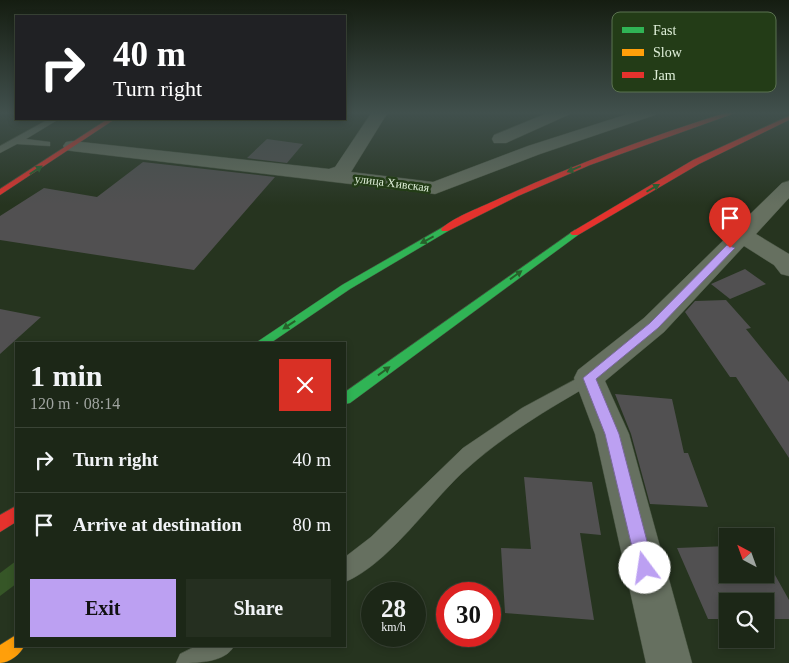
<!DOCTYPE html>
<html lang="en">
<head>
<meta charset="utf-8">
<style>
	body { margin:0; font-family:Georgia,serif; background:#252f20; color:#f1f3f6; height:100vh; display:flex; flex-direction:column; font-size:19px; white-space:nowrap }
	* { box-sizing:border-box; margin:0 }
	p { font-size:16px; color:#a0a5a1 }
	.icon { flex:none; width:28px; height:28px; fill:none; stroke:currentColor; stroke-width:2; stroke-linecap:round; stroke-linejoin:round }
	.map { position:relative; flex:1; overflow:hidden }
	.drawer { position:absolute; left:15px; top:342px; width:331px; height:305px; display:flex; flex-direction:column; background:#1c2717; border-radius:0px; box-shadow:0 2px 8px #0003,0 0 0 1px #3a4436 }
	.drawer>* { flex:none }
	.guide { position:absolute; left:15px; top:15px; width:331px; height:105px; border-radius:0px; box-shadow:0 2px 8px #0003,0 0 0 1px #3a4436; background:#202124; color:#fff; overflow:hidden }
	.needle { width:32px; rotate:319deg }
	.tools { position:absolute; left:719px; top:528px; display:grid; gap:10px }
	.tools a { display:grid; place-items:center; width:55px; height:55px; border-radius:0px; background:#1c2717; box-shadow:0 2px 8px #0003,0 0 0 1px #3a4436; font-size:25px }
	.speed { position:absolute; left:361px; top:582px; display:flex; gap:10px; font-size:25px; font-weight:700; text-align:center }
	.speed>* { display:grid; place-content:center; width:65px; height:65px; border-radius:50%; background:#1c2717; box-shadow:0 2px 8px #0003,0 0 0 1px #3a4436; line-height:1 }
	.speed small { font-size:12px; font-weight:400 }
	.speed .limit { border:8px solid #d22; background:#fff; color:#111 }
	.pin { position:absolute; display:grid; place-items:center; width:42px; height:42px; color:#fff; margin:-51px -21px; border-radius:50% 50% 50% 0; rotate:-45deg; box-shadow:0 0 5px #0007 }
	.pin .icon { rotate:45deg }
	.me { position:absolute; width:55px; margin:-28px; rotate:346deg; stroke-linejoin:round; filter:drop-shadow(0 0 4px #0008) }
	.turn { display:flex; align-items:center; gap:18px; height:105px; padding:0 15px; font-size:22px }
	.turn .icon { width:65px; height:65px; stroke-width:2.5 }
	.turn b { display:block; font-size:35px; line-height:42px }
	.round { display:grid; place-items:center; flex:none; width:52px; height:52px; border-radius:0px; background:#252f20 }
	.headline { display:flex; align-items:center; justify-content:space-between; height:85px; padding:0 15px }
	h1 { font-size:30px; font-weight:600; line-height:38px }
	.cta { display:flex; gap:10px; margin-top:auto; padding:10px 15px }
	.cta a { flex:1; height:58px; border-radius:0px; background:#bca0f2; color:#111; font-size:20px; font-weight:600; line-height:58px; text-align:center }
	.cta a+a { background:#252f20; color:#f1f3f6 }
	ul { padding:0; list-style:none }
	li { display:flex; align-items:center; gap:15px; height:65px; padding:0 15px; border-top:1px solid #3a4436 }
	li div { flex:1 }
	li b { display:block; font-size:19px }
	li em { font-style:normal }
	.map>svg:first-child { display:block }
	.green { fill:#365627 }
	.building { fill:#515051 }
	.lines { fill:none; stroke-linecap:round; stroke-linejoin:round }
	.lane-casing { stroke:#45513f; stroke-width:1 }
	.street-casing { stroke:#45513f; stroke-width:1 }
	.fast-casing { stroke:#45513f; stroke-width:1 }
	.slow-casing { stroke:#45513f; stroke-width:1 }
	.jam-casing { stroke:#45513f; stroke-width:1 }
	.lane { fill:#667060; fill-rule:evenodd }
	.street { fill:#667060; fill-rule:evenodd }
	.fast { fill:#30b455; fill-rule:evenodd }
	.slow { fill:#ff9f0a; fill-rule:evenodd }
	.jam { fill:#e5322d; fill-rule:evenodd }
	.oneway { fill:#27602a }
	.route { fill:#bca0f2; stroke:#7a689d }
	.labels { text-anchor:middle; stroke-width:5; stroke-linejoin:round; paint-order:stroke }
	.far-street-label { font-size:12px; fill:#dfefd9; stroke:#233c17 }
	.key { fill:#233c17; stroke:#5b7251; stroke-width:1 }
	.key-label { font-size:14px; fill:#dfefd9 }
</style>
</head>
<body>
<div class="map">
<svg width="789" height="663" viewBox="0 0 789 663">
	<rect width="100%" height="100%" fill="#26341f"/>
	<path class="green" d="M 16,561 L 16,584 L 0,596 L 0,573 Z"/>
	<path class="building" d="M 267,139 L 303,144 L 287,163 L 247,158 Z
		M 143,162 L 275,177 L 194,270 L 0,240 L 0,216 L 44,188 L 97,197 Z
		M 745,269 L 766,284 L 730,299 L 711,284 Z
		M 726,300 L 751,328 L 746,329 L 789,382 L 789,458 L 736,377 L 730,377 L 685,312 L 695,301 Z
		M 0,309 L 41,317 L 0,354 Z
		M 615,394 L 672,399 L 684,453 L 688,453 L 708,507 L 650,504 L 631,434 Z
		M 524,477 L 592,482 L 601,535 L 580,533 L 594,620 L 505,613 L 501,548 L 531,549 Z
		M 728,546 L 728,574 L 765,574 L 765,557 L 789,600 L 789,619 L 765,619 L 765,601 L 728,601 L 728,619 L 708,619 L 677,548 Z"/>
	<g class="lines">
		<defs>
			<path id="lane" d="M 49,119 L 59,119 L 26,139 L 50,142 L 50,146 L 17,144 L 0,153 L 0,146 Z
				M 589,372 L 595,374 L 597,378 L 595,382 C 548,409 502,436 462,473 C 428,505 388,564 345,582 L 345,557 L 371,537 L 463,448 L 522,408 Z
				M 196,646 L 234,646 C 225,663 197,663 176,663 L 180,654 Z"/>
			<path id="street" d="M 372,112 L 388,112 L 351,172 L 433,182 L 528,146 L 634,112 L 658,112 L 655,115 L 540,154 L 435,194 L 72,151 L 66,150 L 63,146 L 66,142 L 72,141 L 329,169 L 335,167 Z
				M 550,112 L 571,112 L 568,115 L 506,143 L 494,143 L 492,139 L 494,135 Z
				M 789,181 L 789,198 L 756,234 L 789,254 L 789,276 L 781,274 L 774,265 L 744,246 L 664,332 L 605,381 L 629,434 L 692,663 L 646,663 L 595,434 L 574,378 L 578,370 L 644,318 L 782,183 Z"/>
			<path id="fast" d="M 445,226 L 449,229 L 448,231 L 350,289 L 269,344 L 254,344 L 342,285 Z
				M 575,230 L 578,231 L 578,235 L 350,403 L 345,404 L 345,392 Z"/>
			<path id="slow" d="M 16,635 L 16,646 L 24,646 C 21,654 9,663 0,663 L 0,645 Z"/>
			<path id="jam" d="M 728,112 L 738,112 L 590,165 L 518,196 L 448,231 L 442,231 L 441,229 C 452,218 479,208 494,201 C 570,166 649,137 728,112 Z
				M 789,116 L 789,120 L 699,164 L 578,235 L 572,235 L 570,233 L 693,160 Z
				M 108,119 L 115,119 L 0,195 L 0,189 Z
				M 16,506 L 16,522 L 0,532 L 0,515 Z"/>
		</defs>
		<use href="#lane" class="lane-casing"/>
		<use href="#street" class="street-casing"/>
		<use href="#fast" class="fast-casing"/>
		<use href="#slow" class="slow-casing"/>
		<use href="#jam" class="jam-casing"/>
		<use href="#lane" class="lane"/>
		<use href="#street" class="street"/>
		<use href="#fast" class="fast"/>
		<use href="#slow" class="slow"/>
		<use href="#jam" class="jam"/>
	</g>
	<defs><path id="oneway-solid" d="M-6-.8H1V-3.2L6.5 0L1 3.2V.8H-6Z" transform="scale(1.25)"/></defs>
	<g class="oneway">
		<use href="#oneway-solid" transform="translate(574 169) rotate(157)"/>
		<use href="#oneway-solid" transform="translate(36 170) rotate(-33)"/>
		<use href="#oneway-solid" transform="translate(653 188) rotate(-30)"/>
		<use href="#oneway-solid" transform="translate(427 240) rotate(152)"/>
		<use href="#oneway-solid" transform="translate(516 275) rotate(-36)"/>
		<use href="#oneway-solid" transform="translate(289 325) rotate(147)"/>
		<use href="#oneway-solid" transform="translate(384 371) rotate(-36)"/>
	</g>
	<linearGradient id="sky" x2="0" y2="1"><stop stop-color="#151d11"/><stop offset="0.55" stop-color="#41504d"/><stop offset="1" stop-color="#41504d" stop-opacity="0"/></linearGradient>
	<rect width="789" height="205" fill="url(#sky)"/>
	<path class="route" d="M 727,245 L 735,248 L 658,328 L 596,379 L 619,434 L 654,568 L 651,573 L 645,576 L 639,573 L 637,568 L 605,434 L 583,378 L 650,323 Z"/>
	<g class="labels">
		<g class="far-street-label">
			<text transform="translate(392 183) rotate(7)" y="4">улица Хивская</text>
		</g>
	</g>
	<rect x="612" y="12" width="164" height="80" rx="8" class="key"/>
	<rect x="622" y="27" width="22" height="6" fill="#30b455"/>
	<rect x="622" y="49" width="22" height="7" fill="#ff9f0a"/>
	<rect x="622" y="72" width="22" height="6" fill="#e5322d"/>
	<g class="key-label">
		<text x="653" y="35">Fast</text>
		<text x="653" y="57">Slow</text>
		<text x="653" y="80">Jam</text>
	</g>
</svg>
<div class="tools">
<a><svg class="needle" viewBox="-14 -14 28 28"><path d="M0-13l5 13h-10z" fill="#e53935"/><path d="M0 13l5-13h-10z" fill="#a0a5a1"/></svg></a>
<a><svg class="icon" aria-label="search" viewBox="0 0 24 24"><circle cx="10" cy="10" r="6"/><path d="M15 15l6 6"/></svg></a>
</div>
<div class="speed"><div>28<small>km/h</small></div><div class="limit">30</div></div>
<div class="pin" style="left:730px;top:248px;background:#d93025"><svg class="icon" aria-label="arrive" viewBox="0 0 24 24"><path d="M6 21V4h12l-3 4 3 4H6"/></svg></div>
<svg class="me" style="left:645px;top:568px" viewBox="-20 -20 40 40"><circle r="19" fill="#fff"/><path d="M0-13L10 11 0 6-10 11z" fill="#bca0f2"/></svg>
<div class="guide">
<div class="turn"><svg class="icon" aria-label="right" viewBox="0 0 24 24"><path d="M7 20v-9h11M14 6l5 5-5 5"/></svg><div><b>40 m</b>Turn right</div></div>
</div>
<section class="drawer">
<div class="headline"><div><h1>1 min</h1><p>120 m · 08:14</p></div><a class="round" style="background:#d93025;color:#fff"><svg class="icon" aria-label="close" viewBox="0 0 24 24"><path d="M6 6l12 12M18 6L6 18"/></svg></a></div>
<ul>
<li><svg class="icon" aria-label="right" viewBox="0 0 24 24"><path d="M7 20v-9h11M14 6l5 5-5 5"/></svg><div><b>Turn right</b></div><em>40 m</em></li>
<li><svg class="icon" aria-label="arrive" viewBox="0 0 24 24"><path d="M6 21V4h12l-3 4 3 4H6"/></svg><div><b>Arrive at destination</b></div><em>80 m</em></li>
</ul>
<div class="cta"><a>Exit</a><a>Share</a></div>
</section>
</div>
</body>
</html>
